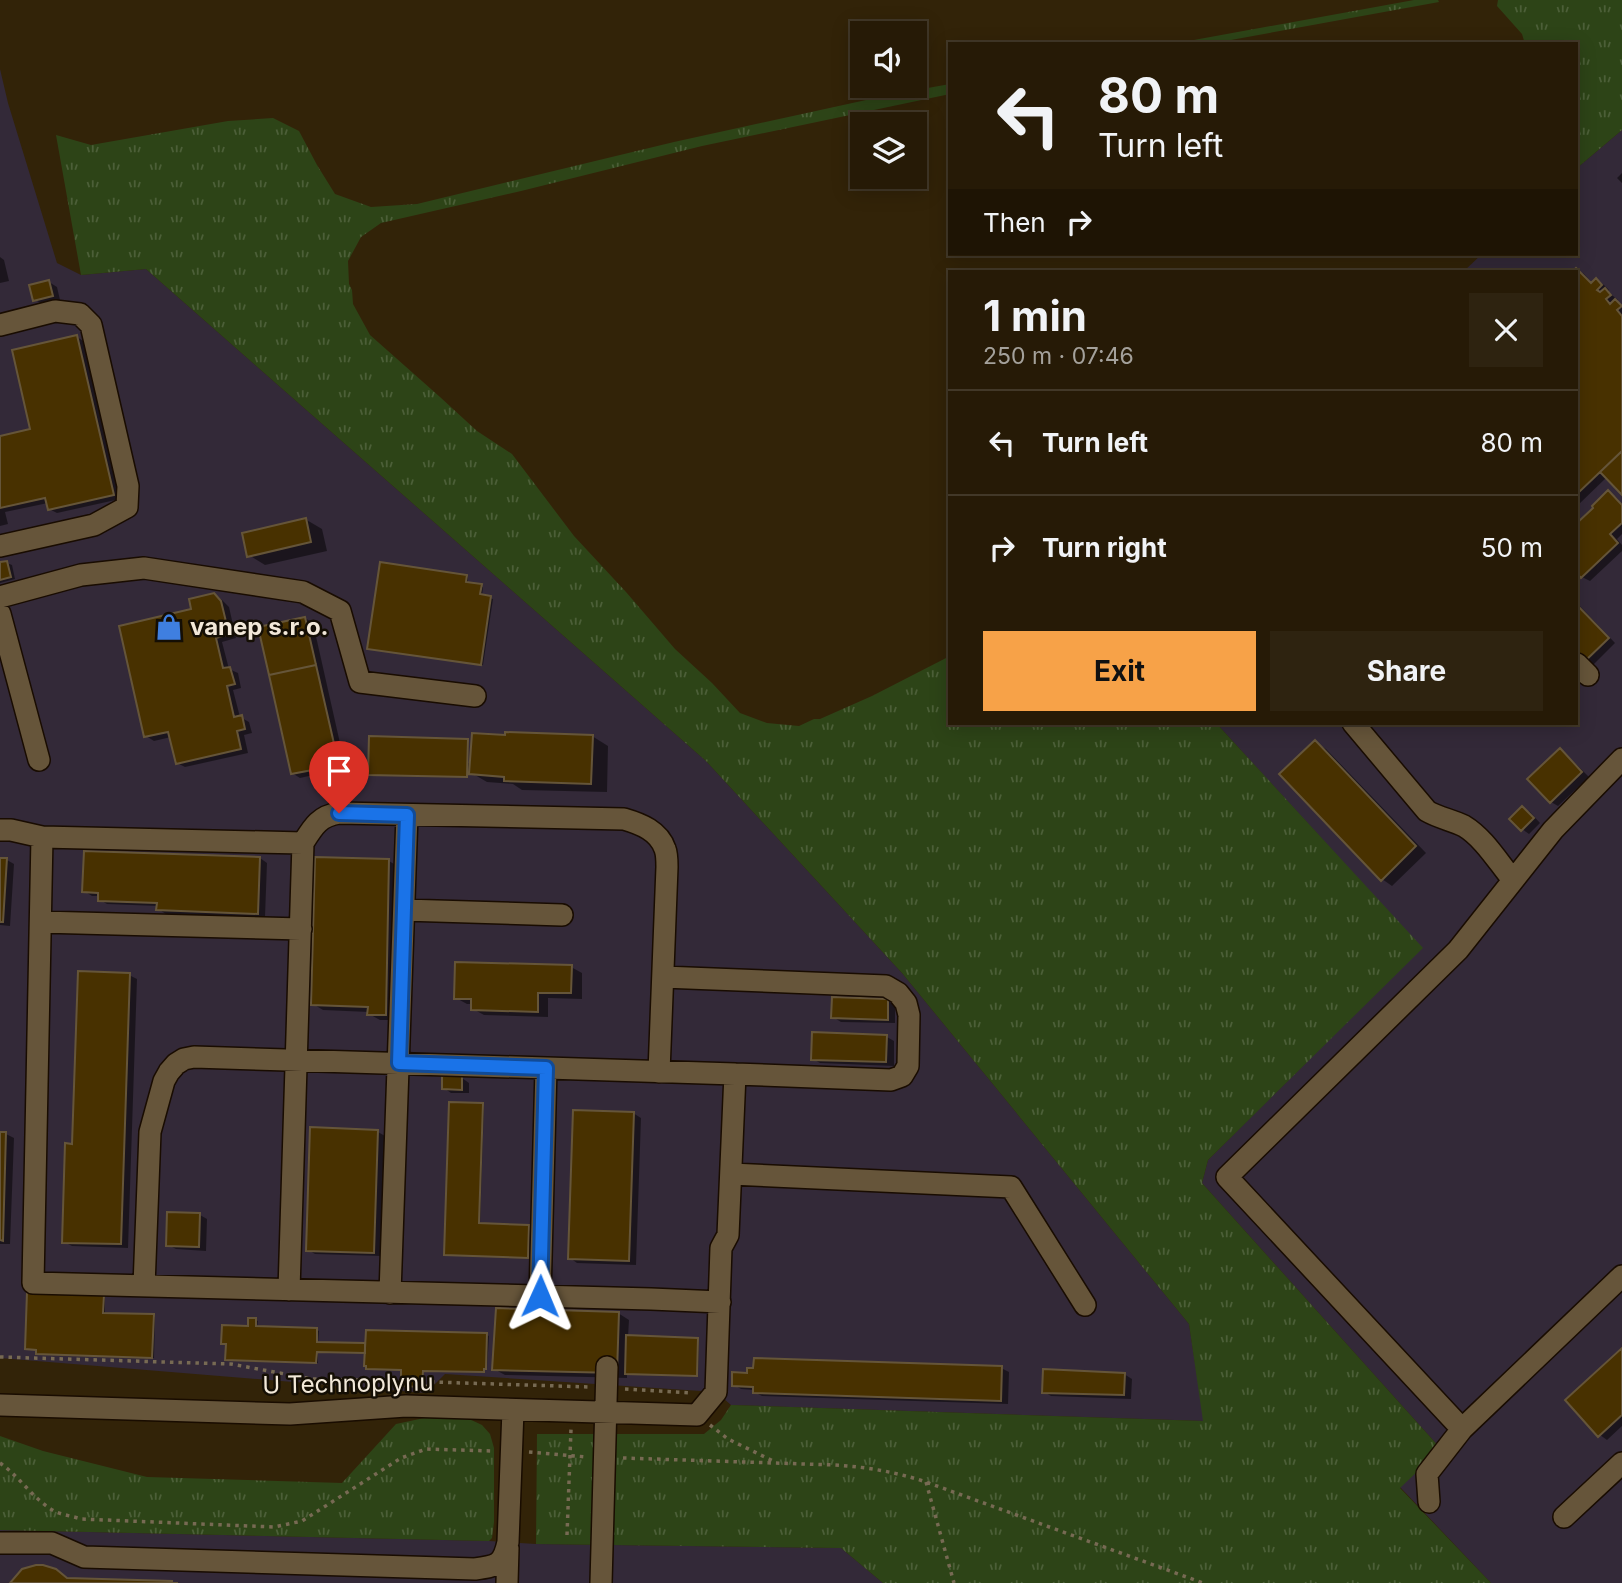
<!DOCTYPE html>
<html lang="en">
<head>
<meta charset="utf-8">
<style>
	body { margin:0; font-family:Inter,sans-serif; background:#2e2310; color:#f1f3f6; height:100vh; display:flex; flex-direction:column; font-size:26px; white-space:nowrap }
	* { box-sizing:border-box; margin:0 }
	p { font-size:23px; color:#a4a19b }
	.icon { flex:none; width:38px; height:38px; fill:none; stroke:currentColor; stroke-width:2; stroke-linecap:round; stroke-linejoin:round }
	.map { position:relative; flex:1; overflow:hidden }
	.drawer { position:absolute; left:948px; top:270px; width:630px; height:455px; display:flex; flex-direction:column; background:#261a06; border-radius:0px; box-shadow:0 4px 18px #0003,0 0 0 2px #423828 }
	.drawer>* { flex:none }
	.guide { position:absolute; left:948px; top:42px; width:630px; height:214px; border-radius:0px; box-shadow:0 4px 18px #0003,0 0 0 2px #423828; background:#261a06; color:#f1f3f6; overflow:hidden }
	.tools { position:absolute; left:850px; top:21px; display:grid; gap:14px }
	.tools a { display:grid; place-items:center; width:77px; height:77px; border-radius:0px; background:#261a06; box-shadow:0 4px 18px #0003,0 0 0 2px #423828; font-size:35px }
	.pin { position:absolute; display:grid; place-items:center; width:60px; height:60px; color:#fff; margin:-72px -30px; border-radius:50% 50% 50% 0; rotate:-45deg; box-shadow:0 0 7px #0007 }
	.pin .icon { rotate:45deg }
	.me { position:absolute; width:77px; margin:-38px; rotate:1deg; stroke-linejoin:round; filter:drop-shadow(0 0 5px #0008) }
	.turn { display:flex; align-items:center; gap:24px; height:147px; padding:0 35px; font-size:32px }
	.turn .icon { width:91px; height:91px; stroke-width:2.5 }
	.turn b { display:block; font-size:49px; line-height:60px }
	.then { display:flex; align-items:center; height:66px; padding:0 35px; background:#0003; gap:14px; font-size:26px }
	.round { display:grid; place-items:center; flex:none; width:74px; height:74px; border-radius:0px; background:#2e2310 }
	.summary { display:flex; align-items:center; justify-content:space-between; height:119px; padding:0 35px }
	h1 { font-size:42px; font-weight:700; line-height:52px }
	.action { display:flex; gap:14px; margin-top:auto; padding:14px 35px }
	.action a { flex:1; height:80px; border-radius:0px; background:#f7a248; color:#111; font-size:28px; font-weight:700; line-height:80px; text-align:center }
	.action a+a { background:#2e2310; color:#f1f3f6 }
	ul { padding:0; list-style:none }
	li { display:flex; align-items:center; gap:21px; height:105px; padding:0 35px; border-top:2px solid #423828 }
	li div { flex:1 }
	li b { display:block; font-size:26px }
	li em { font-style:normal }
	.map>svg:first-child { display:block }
	.industrial { fill:#332938 }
	.grass { fill:url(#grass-tufts) }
	.shadow { fill:#0007 }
	.building { fill:#483100; stroke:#655539; stroke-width:2 }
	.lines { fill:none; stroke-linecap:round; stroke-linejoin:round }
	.minor-casing { stroke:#190c00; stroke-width:24 }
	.path { stroke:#776a53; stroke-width:3.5; stroke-dasharray:3.5 5; stroke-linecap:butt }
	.minor { stroke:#66553a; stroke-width:21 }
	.route-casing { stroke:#114b97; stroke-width:18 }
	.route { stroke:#1a73e8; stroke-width:12 }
	.labels { text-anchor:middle; stroke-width:5; stroke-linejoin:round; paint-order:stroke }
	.poi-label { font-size:24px; font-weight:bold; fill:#f2e8d9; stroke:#140e04; text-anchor:start }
	.street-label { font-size:24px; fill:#f2e8d9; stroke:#140e04 }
</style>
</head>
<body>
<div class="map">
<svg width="1622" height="1583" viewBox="0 0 1622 1583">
	<defs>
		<pattern id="grass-tufts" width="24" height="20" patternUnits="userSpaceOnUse" patternTransform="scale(1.75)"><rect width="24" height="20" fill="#2d4417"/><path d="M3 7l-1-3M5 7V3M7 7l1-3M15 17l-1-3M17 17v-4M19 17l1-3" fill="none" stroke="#4c5f38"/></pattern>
	</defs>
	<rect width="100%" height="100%" fill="#322308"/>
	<path class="industrial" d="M 0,69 L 8,103 L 57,263 L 81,275 L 146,269 L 706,761 L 902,973 L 1189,1324 L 1204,1421 L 731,1405 L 716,1392 L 445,1374 L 426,1393 L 0,1358 Z
		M 1622,130 L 1622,1583 L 1491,1583 L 1400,1487 L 1441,1449 L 1202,1183 L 1208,1160 L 1422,948 L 1216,723 L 1577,723 L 1577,271 L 1464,271 L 1482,254 L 1577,254 L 1577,168 Z
		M 0,1530 L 489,1541 L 536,1544 L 841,1548 L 883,1583 L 0,1583 Z"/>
	<path class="grass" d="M 1414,0 L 1438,0 L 1439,2 L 1209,44 L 1172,44 Z
		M 1498,0 L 1622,0 L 1622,130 L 1577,168 L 1577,44 L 1525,44 L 1522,34 L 1497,6 Z
		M 950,84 L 950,94 L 702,146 L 521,191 L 381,223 L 361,237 L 348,261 L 349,284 L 352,290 L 353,304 L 370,335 L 440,397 L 477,431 L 512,454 L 574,536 L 626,592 L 675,649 L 712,683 L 740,713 L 767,723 L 799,726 L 814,719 L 820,719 L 872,696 L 950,656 L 950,723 L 1216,723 L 1423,948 L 1208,1160 L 1202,1183 L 1441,1449 L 1400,1488 L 1491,1583 L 883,1583 L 841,1548 L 536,1544 L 537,1434 L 704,1434 L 721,1420 L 731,1405 L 1203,1421 L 1189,1324 L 902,973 L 706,761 L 146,269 L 81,275 L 56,135 L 91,145 L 228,121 L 273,118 L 299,131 L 317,165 L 335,194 L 371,207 L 417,204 L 674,142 L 889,95 Z
		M 429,1417 L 467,1418 L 482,1425 L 490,1434 L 494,1448 L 494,1522 L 492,1538 L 489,1541 L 0,1530 L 0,1436 L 43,1451 L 147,1477 L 342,1483 L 396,1424 Z"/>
	<path class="shadow" d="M 1622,173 L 1622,183 L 1617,178 Z
		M 0,257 L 4,260 L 9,281 L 0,283 Z
		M 1577,270 L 1584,274 L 1593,284 L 1596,280 L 1604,285 L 1609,290 L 1608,292 L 1618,300 L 1616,301 L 1622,305 L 1622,492 L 1607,477 L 1577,506 L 1577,271 L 1575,271 Z
		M 49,282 L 57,287 L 60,300 L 42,304 L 34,299 Z
		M 77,337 L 85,342 L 120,499 L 57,513 L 49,509 L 48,503 L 5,512 L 8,524 L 0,526 L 0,438 L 32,431 Z
		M 1608,493 L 1616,497 L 1622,504 L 1622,534 L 1617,539 L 1622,545 L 1622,551 L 1590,581 L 1582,577 L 1577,571 L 1577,525 L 1596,508 Z
		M 305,519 L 322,529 L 327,551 L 265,565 L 249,555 Z
		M 7,563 L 12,565 L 15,579 L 0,583 L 0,564 Z
		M 467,576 L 468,577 L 468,584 L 483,587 L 482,596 L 493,599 L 483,665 L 371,649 Z
		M 214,595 L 222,600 L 229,607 L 236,638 L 222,642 L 229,669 L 238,673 L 241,688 L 233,690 L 240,717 L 249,722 L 252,733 L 244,735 L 248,753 L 185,767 L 177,763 L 171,737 L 154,741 L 146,736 L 193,610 Z
		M 1577,603 L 1615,643 L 1593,665 L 1585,661 L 1577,652 Z
		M 305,618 L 313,623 L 342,752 L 337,753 L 340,769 L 300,778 L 292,773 Z
		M 592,736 L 608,746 L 607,792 L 522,790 L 513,784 L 487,782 L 468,771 L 468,777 L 371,775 L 467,740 L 469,742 L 468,763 L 471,764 Z
		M 1315,742 L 1326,749 L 1426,853 L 1392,886 L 1382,879 Z
		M 1560,750 L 1567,755 L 1589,777 L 1558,806 L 1551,802 Z
		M 1522,808 L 1530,812 L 1540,823 L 1529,834 L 1522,829 Z
		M 260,858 L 267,863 L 265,917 L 166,914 L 158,909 L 158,906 L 107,904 L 100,900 L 100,896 L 92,896 L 84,891 Z
		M 0,860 L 7,860 L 14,864 L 10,926 L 0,925 Z
		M 389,861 L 399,867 L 396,1020 L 380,1020 L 369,1014 L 369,1012 L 323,1010 L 313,1004 Z
		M 571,967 L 582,973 L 582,999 L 548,998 L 548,1017 L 484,1015 L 473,1009 L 473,1004 L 467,1004 L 456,998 Z
		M 129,975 L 137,979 L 128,1248 L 72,1246 L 64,1242 L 73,1146 Z
		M 888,1001 L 895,1005 L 895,1023 L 841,1022 L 833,1017 Z
		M 887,1037 L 894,1041 L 894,1066 L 820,1063 L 813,1059 Z
		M 462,1078 L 469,1083 L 469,1093 L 451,1093 L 444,1088 Z
		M 482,1105 L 484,1106 L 480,1225 L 530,1227 L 529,1258 L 448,1255 Z
		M 633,1113 L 641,1118 L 636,1265 L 577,1263 L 570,1258 Z
		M 378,1132 L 385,1136 L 381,1256 L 315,1254 L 308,1250 Z
		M 0,1134 L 6,1134 L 14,1138 L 10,1244 L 0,1244 Z
		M 200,1215 L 207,1219 L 206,1251 L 176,1249 L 168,1245 Z
		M 103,1297 L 105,1298 L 105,1314 L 155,1317 L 154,1358 L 37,1353 L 37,1350 Z
		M 618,1313 L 629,1320 L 628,1337 L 699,1340 L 698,1376 L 627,1374 L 627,1378 L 505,1375 L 494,1369 Z
		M 256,1320 L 258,1321 L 257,1328 L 317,1330 L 319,1331 L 318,1344 L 366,1345 L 487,1335 L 489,1336 L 487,1369 L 485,1369 L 485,1372 L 424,1371 L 423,1387 L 404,1386 L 402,1385 L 403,1370 L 369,1369 L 367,1368 L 367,1353 L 318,1352 L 318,1363 L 229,1360 L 227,1344 L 223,1343 L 249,1328 Z
		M 1622,1350 L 1622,1426 L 1607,1440 L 1600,1435 Z
		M 1001,1368 L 1009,1372 L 1008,1404 L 762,1396 L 754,1392 L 754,1390 L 741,1389 L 734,1385 Z
		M 1124,1374 L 1132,1379 L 1131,1399 L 1051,1396 L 1044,1392 Z"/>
	<path class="building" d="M 1576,268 L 1591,283 L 1596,278 L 1602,285 L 1597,290 L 1600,292 L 1605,288 L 1611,295 L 1606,299 L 1610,304 L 1615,299 L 1622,306 L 1617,310 L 1622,316 L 1622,451 L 1577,494 L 1577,271 L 1573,271 Z
		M 49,280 L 53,296 L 33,301 L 29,285 Z
		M 77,335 L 114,495 L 48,510 L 45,498 L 0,508 L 0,436 L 30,429 L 12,350 Z
		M 1622,451 L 1622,495 L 1600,472 Z
		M 1608,490 L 1622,505 L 1622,523 L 1610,534 L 1618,543 L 1581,578 L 1577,573 L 1577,523 L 1593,508 L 1592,506 Z
		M 306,518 L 311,542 L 247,557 L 242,533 Z
		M 7,561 L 11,577 L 0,580 L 0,562 Z
		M 380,562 L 467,575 L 466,582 L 482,584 L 480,594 L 491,596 L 481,665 L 367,649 Z
		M 214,593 L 221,601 L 229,634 L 216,638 L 223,668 L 230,667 L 235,684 L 227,686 L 234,717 L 242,715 L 245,729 L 237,731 L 241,749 L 176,764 L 168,732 L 144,737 L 119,626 L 191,609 L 189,599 Z
		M 1577,605 L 1609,638 L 1584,662 L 1577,655 Z
		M 305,617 L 316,665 L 269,675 L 258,627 Z
		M 316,665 L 335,748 L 330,750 L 334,766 L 291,774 L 269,675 Z
		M 505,732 L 593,735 L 591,784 L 504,781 L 504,777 L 469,774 L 472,733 L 505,735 Z
		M 369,736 L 468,739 L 467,777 L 368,775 Z
		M 1315,740 L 1416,846 L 1381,881 L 1279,774 Z
		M 1560,748 L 1582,772 L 1550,803 L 1527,779 Z
		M 1522,806 L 1534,818 L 1521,831 L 1509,819 Z
		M 84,851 L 260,857 L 258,914 L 156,910 L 157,903 L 98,901 L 98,893 L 82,892 Z
		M 315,857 L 389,859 L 386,1015 L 367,1015 L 368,1007 L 311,1005 Z
		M 0,858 L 7,858 L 3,922 L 0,922 Z
		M 455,962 L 572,965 L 571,993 L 538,993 L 538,1012 L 471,1010 L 471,999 L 454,999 Z
		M 78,971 L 130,973 L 121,1244 L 62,1243 L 65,1143 L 72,1144 Z
		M 832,997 L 888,999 L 888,1020 L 831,1018 Z
		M 812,1032 L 887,1035 L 886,1062 L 811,1060 Z
		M 442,1076 L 462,1076 L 462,1090 L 442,1089 Z
		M 449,1102 L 483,1103 L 479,1223 L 529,1225 L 528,1258 L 444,1255 Z
		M 573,1110 L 634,1112 L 629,1261 L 568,1259 Z
		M 310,1127 L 378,1130 L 374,1253 L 306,1251 Z
		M 0,1132 L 6,1132 L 3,1241 L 0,1240 Z
		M 167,1212 L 200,1213 L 199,1247 L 166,1246 Z
		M 27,1292 L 104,1295 L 103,1313 L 154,1314 L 152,1358 L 36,1354 L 36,1350 L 25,1349 Z
		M 496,1308 L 619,1312 L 617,1373 L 492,1370 Z
		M 248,1318 L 256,1318 L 256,1326 L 317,1328 L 317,1342 L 365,1343 L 365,1353 L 317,1352 L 316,1363 L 225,1360 L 226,1344 L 221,1344 L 222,1325 L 248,1326 Z
		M 366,1330 L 487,1333 L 486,1369 L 484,1369 L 484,1372 L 423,1371 L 422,1387 L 401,1386 L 401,1370 L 366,1369 L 366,1366 L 364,1366 Z
		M 626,1335 L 698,1338 L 697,1376 L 625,1374 Z
		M 1622,1348 L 1622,1415 L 1598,1437 L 1565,1400 Z
		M 754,1358 L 1002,1366 L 1001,1401 L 753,1393 L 753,1387 L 732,1386 L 732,1372 L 747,1373 L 747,1368 L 753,1368 Z
		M 1043,1369 L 1125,1373 L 1124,1395 L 1042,1393 Z
		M 36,1565 L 43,1565 L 56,1569 L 67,1578 L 172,1581 L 172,1583 L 178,1583 L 10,1583 L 22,1569 Z"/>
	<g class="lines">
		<defs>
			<path id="minor" d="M 0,325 L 55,311 L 80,314 L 91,325 L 128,486 L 127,507 L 94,525 L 0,546
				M 0,597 L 81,575 L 144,568 L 303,592 L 340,611 L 360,682 L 475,696
				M 0,614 L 39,760
				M 1577,664 L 1588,675
				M 1353,723 L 1427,811 C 1439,818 1452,820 1464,826 C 1484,838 1498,862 1513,880
				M 1622,759 L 1553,830 L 1458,950 L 1227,1177 L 1462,1429 L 1622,1276
				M 0,830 L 11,830 L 42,837 L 33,1283 L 651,1299 L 720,1302
				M 42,837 L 303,843 C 313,827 319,816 339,813 L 624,819 C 641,824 659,831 665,849 C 667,854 667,862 667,867 L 659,1072
				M 404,910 L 562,915
				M 41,922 L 301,929
				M 663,977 L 886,986 L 898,993 L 906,1003 L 909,1015 L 908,1066 L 902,1076 L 891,1080 L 735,1074
				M 731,1174 L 1011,1187 L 1085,1305
				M 289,1290 L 303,843
				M 390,1293 L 407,815
				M 540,1296 L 546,1068
				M 0,1405 L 290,1414 L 406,1406 L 697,1415 L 716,1392 L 721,1248 L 728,1235 L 735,1074 L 194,1057 L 184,1059 L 176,1064 L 169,1072 L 164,1081 L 150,1132 L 144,1286
				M 1429,1502 L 1427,1474 L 1462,1429
				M 1564,1517 L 1622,1463
				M 0,1543 L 52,1543 L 84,1557 L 475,1569 C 497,1566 503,1565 508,1542 L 513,1410
				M 507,1583 L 508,1548
				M 601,1583 L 607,1367"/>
		</defs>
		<use href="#minor" class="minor-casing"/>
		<path class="path" d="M 0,1357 L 231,1364 L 312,1379 L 396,1381 L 400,1387
			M 424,1387 L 432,1382 L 589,1387
			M 625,1389 L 691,1393
			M 710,1425 L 728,1439 L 773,1461
			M 529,1452 L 587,1457
			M 623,1458 L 835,1465 C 867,1467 896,1472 926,1482 L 1203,1583
			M 0,1463 C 20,1477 33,1499 54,1511 C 62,1515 72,1516 81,1519 L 274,1527 L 302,1521 L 401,1458 L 426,1449 L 493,1451
			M 926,1482 L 954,1583
			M 567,1535 L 571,1429"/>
		<use href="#minor" class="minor"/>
	</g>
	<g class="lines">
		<defs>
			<path id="route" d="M 339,813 L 407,815 L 399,1063 L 546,1068 L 540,1296"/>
		</defs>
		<use href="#route" class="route-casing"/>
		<use href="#route" class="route"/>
	</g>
	<defs>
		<symbol id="shop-bare" viewBox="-9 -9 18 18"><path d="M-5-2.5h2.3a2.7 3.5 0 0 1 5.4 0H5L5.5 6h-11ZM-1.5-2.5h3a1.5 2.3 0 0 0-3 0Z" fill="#3f7fe0" stroke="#140e04" stroke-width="2.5" paint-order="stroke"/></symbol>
	</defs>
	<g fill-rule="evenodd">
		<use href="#shop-bare" x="150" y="608" width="38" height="38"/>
	</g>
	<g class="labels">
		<g class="poi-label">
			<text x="190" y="635">vanep s.r.o.</text>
		</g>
		<g class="street-label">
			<text transform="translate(348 1384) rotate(-1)" y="8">U Technoplynu</text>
		</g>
	</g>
</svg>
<div class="tools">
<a><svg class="icon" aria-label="sound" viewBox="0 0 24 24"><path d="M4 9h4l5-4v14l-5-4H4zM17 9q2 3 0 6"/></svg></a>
<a><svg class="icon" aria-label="layers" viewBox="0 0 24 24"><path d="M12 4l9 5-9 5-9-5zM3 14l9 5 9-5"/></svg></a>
</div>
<div class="pin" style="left:339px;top:813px;background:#d93025"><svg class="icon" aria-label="arrive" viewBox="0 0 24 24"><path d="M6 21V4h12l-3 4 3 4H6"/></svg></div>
<svg class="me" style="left:540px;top:1296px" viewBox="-20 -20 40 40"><path d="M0-17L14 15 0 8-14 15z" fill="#1a73e8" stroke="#fff" stroke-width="4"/></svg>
<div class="guide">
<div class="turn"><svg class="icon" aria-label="left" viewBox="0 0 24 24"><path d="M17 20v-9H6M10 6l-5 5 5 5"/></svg><div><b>80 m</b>Turn left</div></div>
<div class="then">Then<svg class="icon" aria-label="right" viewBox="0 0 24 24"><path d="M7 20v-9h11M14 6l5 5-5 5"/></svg></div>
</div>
<section class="drawer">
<div class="summary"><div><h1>1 min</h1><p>250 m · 07:46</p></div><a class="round"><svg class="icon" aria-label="close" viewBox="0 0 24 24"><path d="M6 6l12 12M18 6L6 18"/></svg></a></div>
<ul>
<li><svg class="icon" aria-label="left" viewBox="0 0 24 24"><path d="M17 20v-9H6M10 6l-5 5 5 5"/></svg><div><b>Turn left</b></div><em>80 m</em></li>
<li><svg class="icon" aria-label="right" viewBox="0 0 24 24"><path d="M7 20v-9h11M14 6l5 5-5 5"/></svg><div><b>Turn right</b></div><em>50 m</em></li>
</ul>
<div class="action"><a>Exit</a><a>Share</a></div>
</section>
</div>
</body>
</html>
